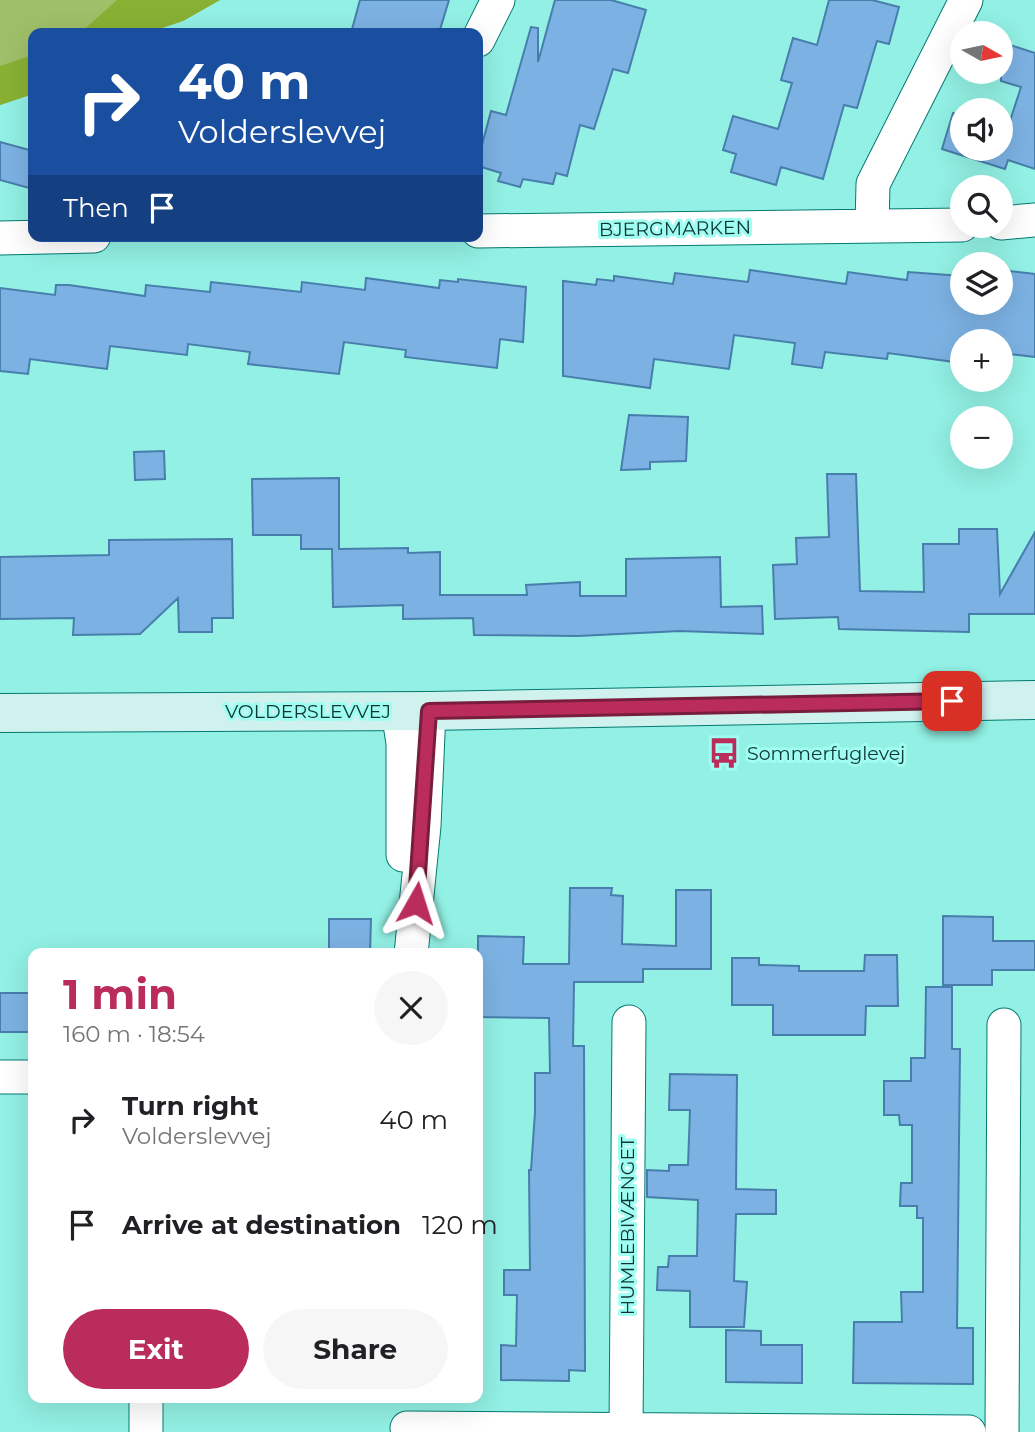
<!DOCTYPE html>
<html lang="en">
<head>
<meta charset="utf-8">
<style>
	body { margin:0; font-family:Montserrat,sans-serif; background:#f6f6f6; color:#202124; height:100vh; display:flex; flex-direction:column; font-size:26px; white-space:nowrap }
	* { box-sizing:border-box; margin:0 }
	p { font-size:23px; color:#757577 }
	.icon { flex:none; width:38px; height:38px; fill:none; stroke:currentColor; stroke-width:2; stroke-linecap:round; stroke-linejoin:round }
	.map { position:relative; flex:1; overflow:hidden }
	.drawer { position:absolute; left:28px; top:948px; width:455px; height:455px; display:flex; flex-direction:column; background:#fff; border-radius:14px; box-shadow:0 7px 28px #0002 }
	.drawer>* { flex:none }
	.hud { position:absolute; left:28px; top:28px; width:455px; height:214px; border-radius:14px; box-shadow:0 7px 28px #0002; background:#1a4fa0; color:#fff; overflow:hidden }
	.needle { width:46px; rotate:99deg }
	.controls { position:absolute; left:950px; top:21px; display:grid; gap:14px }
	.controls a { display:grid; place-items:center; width:63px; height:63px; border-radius:50%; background:#fff; box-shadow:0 7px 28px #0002; font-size:35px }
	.pin { position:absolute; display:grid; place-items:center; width:60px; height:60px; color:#fff; margin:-30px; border-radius:14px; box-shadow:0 4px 10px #0006 }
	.me { position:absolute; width:77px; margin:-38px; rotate:6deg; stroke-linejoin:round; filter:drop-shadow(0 0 5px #0008) }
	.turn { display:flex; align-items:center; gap:24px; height:147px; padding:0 35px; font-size:32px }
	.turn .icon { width:91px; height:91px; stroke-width:2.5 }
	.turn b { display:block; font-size:49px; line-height:60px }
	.then { display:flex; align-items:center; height:66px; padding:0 35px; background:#0003; gap:14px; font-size:26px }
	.round { display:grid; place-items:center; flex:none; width:74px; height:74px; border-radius:37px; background:#f6f6f6 }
	.overview { display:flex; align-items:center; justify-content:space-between; height:119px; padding:0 35px }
	h1 { font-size:42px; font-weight:700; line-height:52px; color:#ba2c5c }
	.action { display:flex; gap:14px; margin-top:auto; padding:14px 35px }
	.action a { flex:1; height:80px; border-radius:42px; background:#ba2c5c; color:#fff; font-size:28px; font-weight:700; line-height:80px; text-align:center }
	.action a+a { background:#f6f6f6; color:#202124 }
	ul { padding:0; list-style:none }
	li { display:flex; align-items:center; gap:21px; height:105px; padding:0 35px }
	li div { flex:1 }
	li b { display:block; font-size:26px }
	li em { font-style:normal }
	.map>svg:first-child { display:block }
	.green { fill:#9fc069 }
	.forest { fill:#88b134 }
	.building { fill:#7cb2e3; stroke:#487eab; stroke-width:2 }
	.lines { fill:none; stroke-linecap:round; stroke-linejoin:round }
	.street-casing { stroke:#037a71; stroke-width:35 }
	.secondary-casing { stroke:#037a71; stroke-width:40 }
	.street { stroke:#fff; stroke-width:33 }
	.secondary { stroke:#cff2ee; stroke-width:38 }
	.route-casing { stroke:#791d3c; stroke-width:18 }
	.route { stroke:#ba2c5c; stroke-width:12 }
	.labels { text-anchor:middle; stroke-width:6; stroke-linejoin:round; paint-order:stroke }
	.street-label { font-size:19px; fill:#0d3632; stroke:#9ffdf2 }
	.poi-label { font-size:19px; fill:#0d3632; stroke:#9ffdf2; text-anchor:start }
</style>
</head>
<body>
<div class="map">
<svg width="1035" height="1432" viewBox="0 0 1035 1432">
	<rect width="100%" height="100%" fill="#92f0e4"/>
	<path class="green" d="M 0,0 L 220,0 L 183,21 L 147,33 L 33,33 L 33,94 L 0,105 Z"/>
	<path class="forest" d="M 117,0 L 220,0 L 183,21 L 147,33 L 80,33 Z
		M 33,55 L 33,94 L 0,105 L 0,66 Z"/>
	<path class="building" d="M 360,0 L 449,0 L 439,33 L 351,33 Z
		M 555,0 L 611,0 L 646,10 L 628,73 L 613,69 L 594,129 L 580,125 L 567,176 L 556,173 L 553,184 L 523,179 L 520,187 L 498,181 L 501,173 L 478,166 L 478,160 L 491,111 L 506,115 L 531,27 L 538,28 L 538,62 Z
		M 829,0 L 872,0 L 899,7 L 889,44 L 877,41 L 857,108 L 844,105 L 823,179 L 781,167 L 776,185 L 731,172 L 736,154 L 723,150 L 733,116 L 778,129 L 792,83 L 781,80 L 793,38 L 817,45 Z
		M 1001,42 L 1035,53 L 1035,169 L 1008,160 L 1005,169 L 942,149 L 953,113 L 962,116 L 962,149 L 1001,149 L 1001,129 L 1007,130 L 1021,87 L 1001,81 Z
		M 0,142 L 33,151 L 33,189 L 0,180 Z
		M 750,270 L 846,284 L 848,272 L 907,280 L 908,272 L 962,276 L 962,303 L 1001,303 L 1001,270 L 1035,274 L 1035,357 L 1001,353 L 1001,341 L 962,341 L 962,363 L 888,353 L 887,359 L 825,352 L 822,368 L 792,364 L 795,343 L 734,335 L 729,369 L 654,359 L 650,388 L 563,376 L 563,281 L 596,285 L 597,279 L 614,281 L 614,276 L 673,284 L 675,273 L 748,282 Z
		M 366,278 L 439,288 L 440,280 L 458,282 L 458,279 L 526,287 L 523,342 L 500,339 L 497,368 L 405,357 L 406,350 L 344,342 L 339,374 L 248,364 L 250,352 L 188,344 L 187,355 L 110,346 L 107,369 L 30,359 L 28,374 L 0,371 L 0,288 L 55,295 L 56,285 L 69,285 L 145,296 L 146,285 L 210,292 L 211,282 L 301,292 L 302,282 L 365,290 Z
		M 629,415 L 688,417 L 686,461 L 650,462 L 650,469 L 621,470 Z
		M 164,451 L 165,479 L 135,480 L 134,452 Z
		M 827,474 L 856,474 L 860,591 L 924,592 L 923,544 L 959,544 L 959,529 L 997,529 L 1000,594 L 1035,532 L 1035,614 L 969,614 L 969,632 L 839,629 L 838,617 L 775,619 L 773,565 L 797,564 L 796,538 L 829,537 Z
		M 339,478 L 339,549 L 408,548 L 408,553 L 440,552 L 440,595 L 527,595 L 526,585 L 580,582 L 580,596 L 626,596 L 626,559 L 720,557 L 721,607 L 762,606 L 763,634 L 680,631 L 578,636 L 474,635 L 473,618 L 403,619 L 403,605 L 333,607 L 332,549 L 301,549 L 301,535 L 253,535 L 252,479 Z
		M 232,539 L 233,618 L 212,618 L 212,632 L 179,632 L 178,598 L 140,634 L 73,635 L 74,618 L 0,619 L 0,557 L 109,555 L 109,540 Z
		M 570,888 L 612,888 L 611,895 L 623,896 L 622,944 L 676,946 L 676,890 L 711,890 L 711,969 L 643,969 L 643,982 L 574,982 L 573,1046 L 584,1046 L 585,1371 L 569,1370 L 569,1381 L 501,1380 L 501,1345 L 516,1346 L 517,1295 L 504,1295 L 504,1270 L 530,1270 L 529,1170 L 531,1170 L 535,1112 L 535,1073 L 550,1073 L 549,1018 L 478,1017 L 478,936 L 524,937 L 523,964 L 569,964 Z
		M 943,916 L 993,917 L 993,941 L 1035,941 L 1035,970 L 992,970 L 992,985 L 943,985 Z
		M 329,919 L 371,919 L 370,954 L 329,954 Z
		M 865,955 L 897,955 L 898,1006 L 866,1006 L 865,1035 L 773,1035 L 773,1005 L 732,1005 L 732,958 L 759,958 L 759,965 L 799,966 L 799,971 L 864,971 Z
		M 926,987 L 952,987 L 952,1049 L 960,1049 L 957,1328 L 973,1328 L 973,1384 L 853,1383 L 854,1322 L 902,1322 L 901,1292 L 923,1292 L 923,1218 L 917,1218 L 917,1206 L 900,1206 L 901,1183 L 912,1183 L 912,1125 L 900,1125 L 899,1115 L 884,1115 L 884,1081 L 911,1081 L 911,1058 L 925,1058 Z
		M 0,993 L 33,993 L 33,1032 L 0,1032 Z
		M 670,1074 L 737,1075 L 736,1189 L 776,1190 L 776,1214 L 736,1214 L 734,1281 L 747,1282 L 744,1327 L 690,1327 L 690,1291 L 657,1290 L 658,1267 L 668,1267 L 669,1256 L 697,1256 L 698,1200 L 647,1197 L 647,1170 L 669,1171 L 669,1165 L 688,1165 L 690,1110 L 669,1110 Z
		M 726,1330 L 761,1331 L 761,1345 L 802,1345 L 802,1383 L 726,1382 Z"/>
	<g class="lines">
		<defs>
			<path id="street" d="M 478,40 L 498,0
				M 1001,223 L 1035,220
				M 872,226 L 873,184 L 966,0
				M 478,231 L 962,225
				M 0,238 L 94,236
				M 398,711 L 403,743 L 403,855
				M 411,954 L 424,826 L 429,711
				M 0,1077 L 33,1077
				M 407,1428 L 969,1432
				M 146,1432 L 146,1398
				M 626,1432 L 629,1022
				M 1002,1432 L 1004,1025"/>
			<path id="secondary" d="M 0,713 L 429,711 L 1035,700"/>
		</defs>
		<use href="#street" class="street-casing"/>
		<use href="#secondary" class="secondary-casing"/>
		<use href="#street" class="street"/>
		<use href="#secondary" class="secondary"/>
	</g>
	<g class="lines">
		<defs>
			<path id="route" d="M 416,903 L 429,711 L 952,701"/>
		</defs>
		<use href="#route" class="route-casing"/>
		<use href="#route" class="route"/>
	</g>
	<defs>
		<symbol id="bus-bare" viewBox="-9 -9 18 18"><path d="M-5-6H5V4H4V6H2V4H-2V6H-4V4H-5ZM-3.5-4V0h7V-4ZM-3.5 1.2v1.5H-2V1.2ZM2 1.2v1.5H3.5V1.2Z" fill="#ba2c5c" stroke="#9ffdf2" stroke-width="2.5" paint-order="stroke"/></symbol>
	</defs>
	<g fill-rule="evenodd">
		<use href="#bus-bare" x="702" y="731" width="44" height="44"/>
	</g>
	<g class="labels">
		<g class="street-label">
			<text transform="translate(675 228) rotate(-1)" y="7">BJERGMARKEN</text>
			<text x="308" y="718">VOLDERSLEVVEJ</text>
			<text transform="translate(627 1226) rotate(-90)" y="7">HUMLEBIVÆNGET</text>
		</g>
		<g class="poi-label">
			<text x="747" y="760">Sommerfuglevej</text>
		</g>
	</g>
</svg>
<div class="controls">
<a><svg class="needle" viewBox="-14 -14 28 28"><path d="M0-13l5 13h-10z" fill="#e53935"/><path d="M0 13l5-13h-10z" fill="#757577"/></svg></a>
<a><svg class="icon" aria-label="sound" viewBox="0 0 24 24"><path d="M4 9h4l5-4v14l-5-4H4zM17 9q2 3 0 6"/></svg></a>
<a><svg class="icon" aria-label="search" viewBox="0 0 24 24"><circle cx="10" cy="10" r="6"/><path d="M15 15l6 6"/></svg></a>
<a><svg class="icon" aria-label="layers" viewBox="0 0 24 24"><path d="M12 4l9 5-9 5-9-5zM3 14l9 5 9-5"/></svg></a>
<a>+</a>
<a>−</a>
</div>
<div class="pin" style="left:952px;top:701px;background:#d93025"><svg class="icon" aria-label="arrive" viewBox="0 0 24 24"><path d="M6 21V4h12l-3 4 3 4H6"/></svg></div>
<svg class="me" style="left:416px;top:903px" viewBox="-20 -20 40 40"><path d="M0-17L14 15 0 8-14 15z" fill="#ba2c5c" stroke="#fff" stroke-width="4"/></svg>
<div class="hud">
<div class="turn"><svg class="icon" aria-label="right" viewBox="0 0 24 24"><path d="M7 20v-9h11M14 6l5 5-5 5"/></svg><div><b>40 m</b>Volderslevvej</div></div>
<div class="then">Then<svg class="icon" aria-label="arrive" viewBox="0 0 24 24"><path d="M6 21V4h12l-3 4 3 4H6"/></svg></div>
</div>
<section class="drawer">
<div class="overview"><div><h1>1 min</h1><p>160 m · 18:54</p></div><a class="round"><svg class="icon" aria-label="close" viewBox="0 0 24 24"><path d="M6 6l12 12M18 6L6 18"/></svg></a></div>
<ul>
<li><svg class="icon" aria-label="right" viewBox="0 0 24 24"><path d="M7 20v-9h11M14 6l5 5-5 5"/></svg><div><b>Turn right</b><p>Volderslevvej</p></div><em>40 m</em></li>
<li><svg class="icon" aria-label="arrive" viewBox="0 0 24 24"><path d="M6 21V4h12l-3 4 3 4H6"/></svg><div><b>Arrive at destination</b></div><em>120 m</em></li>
</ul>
<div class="action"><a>Exit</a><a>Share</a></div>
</section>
</div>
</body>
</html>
